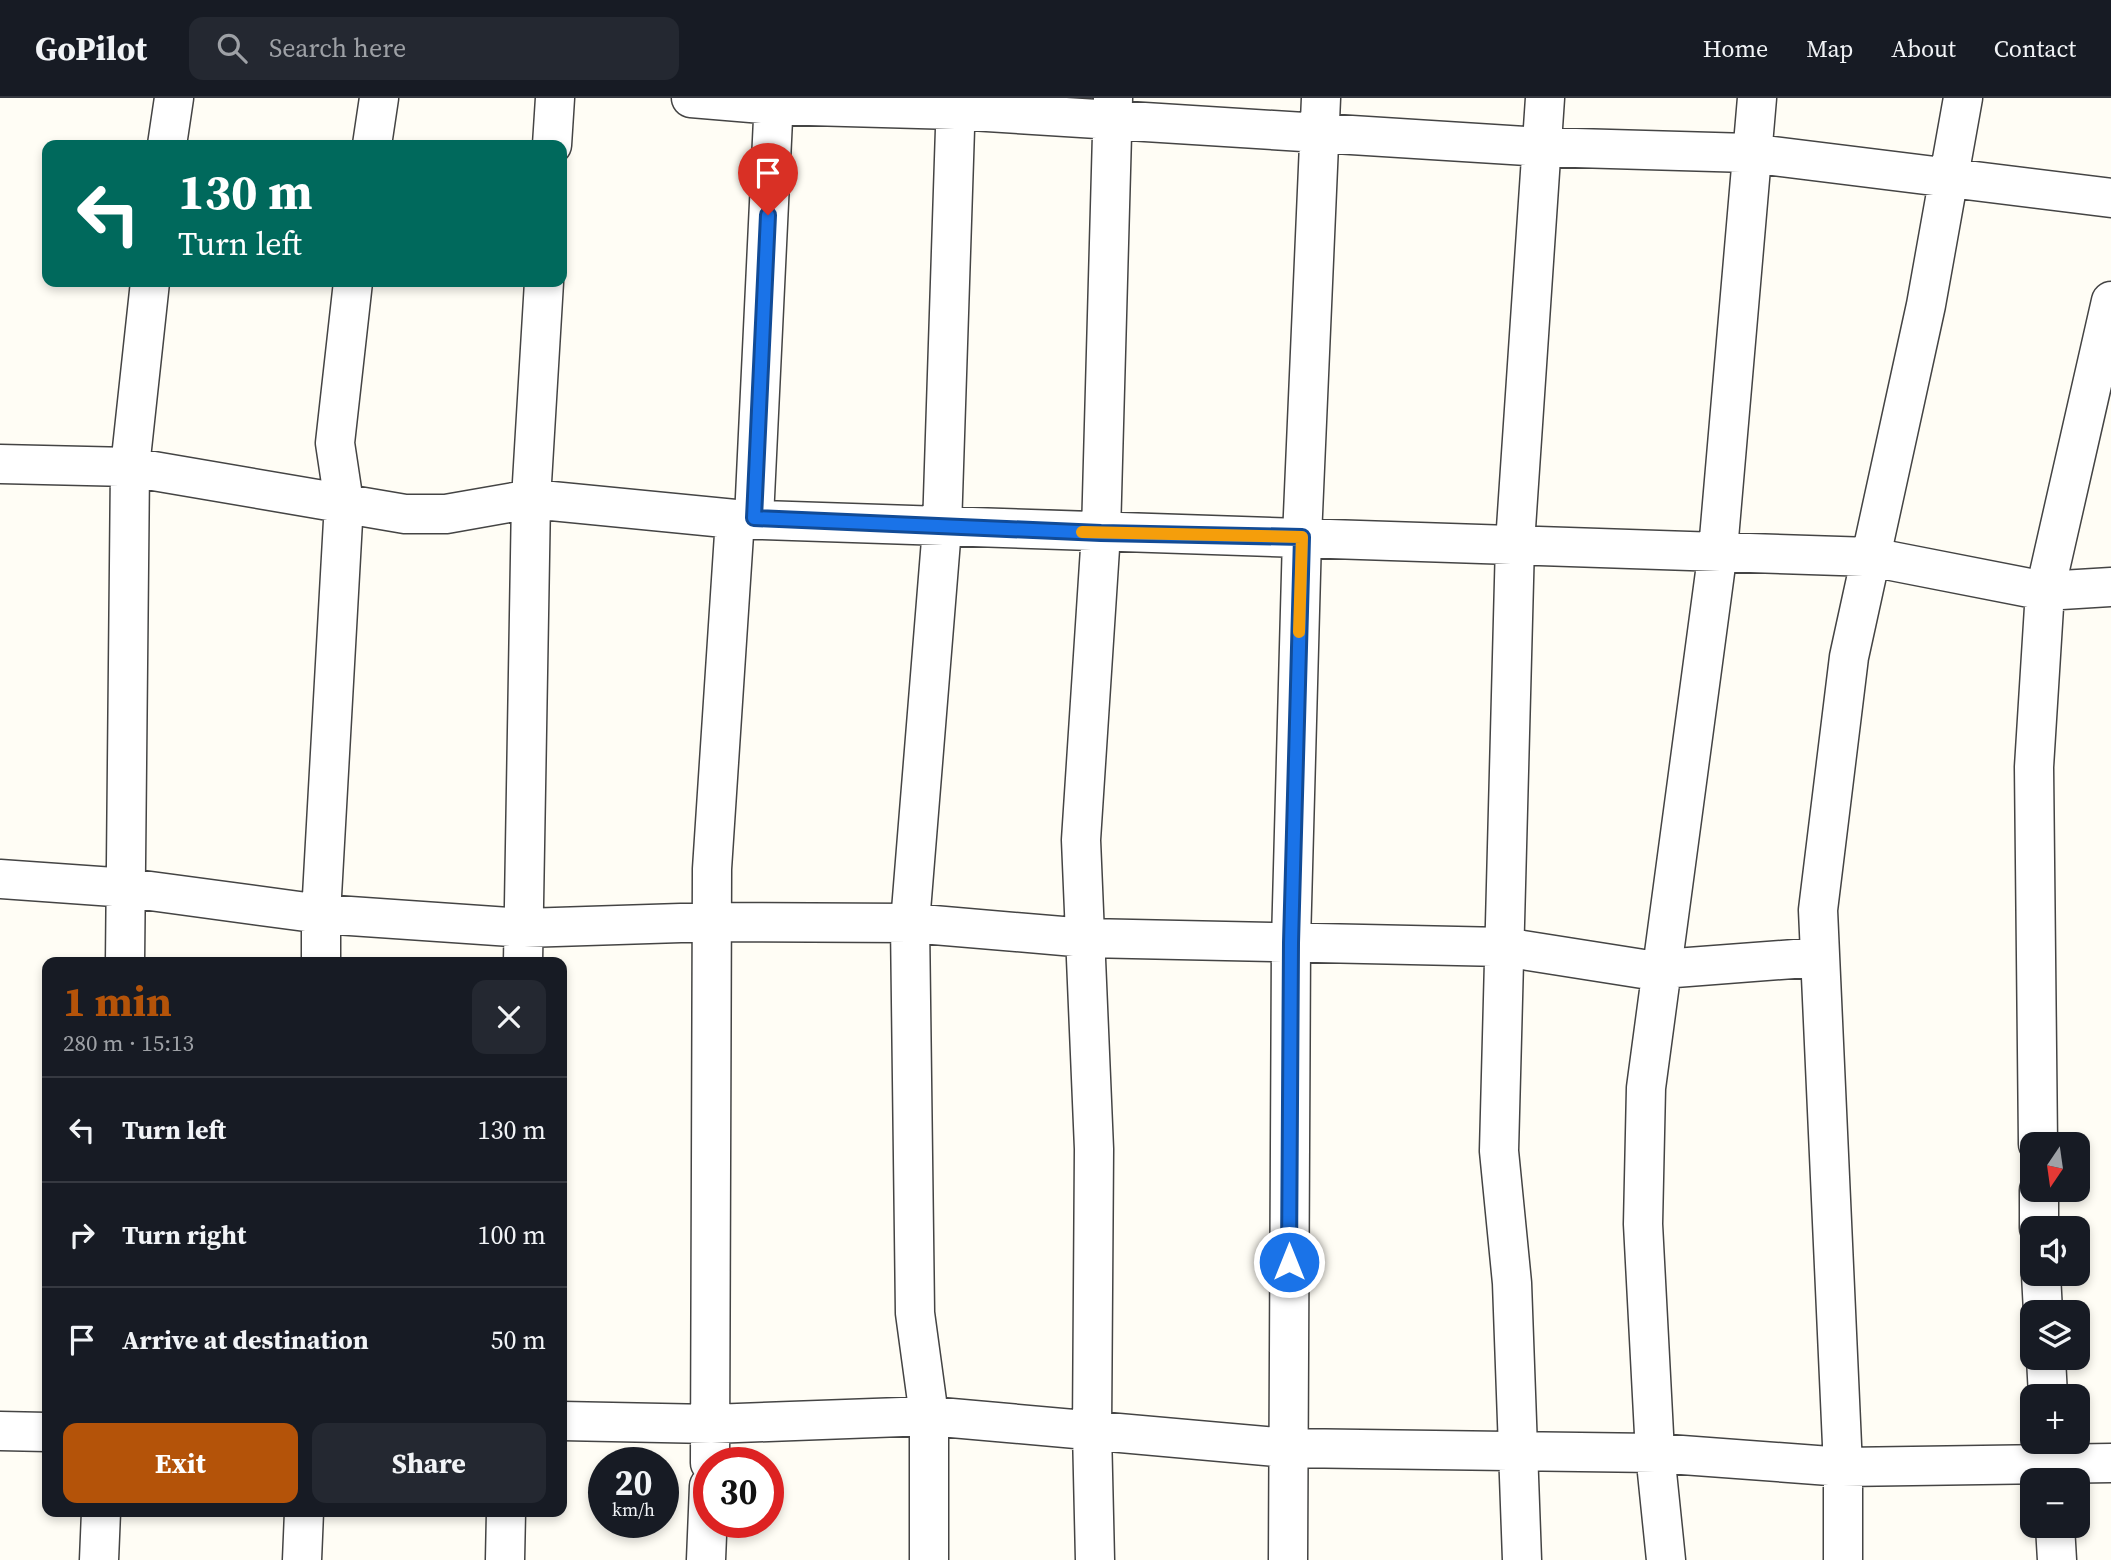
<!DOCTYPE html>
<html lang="en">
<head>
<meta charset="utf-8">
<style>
	body { margin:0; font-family:"Source Serif 4",serif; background:#242831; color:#f1f3f6; height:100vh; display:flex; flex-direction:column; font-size:26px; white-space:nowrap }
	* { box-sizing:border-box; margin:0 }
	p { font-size:23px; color:#9ea1a6 }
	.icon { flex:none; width:38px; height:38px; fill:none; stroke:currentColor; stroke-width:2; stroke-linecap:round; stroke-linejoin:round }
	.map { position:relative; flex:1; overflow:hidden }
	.drawer { position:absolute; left:42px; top:859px; width:525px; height:560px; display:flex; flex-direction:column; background:#171b24; border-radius:14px; box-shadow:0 4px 10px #0003 }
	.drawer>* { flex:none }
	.guide { position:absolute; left:42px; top:42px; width:525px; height:147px; border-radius:14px; box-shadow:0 4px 10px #0003; background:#00695c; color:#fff; overflow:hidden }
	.needle { width:46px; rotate:193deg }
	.buttons { position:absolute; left:2020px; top:1034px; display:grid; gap:14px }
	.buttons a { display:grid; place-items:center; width:70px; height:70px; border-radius:14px; background:#171b24; box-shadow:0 4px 10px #0003; font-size:35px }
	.speed { position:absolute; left:588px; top:1349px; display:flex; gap:14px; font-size:35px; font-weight:700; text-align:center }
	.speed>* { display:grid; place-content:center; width:91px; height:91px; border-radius:50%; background:#171b24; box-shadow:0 4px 10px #0003; line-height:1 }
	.speed small { font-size:18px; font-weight:400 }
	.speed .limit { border:10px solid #d22; background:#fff; color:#111 }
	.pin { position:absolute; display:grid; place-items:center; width:60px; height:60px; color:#fff; margin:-72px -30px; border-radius:50% 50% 50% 0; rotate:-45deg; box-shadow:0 0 7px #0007 }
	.pin .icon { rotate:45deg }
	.me { position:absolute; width:77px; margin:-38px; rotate:0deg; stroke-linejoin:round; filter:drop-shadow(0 0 5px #0008) }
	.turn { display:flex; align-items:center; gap:24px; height:147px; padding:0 21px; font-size:32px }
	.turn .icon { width:91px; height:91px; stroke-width:2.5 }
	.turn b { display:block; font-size:49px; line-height:60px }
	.round { display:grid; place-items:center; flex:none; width:74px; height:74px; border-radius:14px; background:#242831 }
	.head { display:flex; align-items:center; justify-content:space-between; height:119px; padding:0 21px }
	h1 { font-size:42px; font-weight:700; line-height:52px; color:#b45309 }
	.cta { display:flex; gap:14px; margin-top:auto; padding:14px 21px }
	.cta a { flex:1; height:80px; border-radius:14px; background:#b45309; color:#fff; font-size:28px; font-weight:700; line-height:80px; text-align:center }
	.cta a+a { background:#242831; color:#f1f3f6 }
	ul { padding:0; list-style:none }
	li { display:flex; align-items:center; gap:21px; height:105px; padding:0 21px; border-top:2px solid #363941 }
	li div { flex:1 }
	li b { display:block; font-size:26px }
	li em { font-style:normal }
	header { display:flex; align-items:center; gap:42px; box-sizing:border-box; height:98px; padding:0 35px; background:#171b24; border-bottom:2px solid #363941 }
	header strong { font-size:33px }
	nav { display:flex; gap:38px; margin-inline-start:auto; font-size:24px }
	.search { width:490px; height:63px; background:#242831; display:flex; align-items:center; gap:18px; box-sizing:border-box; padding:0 24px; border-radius:14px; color:#9ea1a6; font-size:26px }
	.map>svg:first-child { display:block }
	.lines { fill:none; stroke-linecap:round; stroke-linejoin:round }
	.minor-casing { stroke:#444; stroke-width:41 }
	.minor { stroke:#fff; stroke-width:38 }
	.route-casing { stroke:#114b97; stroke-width:18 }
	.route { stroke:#1a73e8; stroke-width:12 }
	.slow { stroke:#f59e0b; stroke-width:12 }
</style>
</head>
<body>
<header>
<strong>GoPilot</strong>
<div class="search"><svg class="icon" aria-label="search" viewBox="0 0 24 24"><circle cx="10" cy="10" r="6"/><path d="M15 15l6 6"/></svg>Search here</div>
<nav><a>Home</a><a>Map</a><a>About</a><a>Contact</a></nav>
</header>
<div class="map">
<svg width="2111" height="1462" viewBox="0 0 2111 1462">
	<rect width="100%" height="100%" fill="#fffdf5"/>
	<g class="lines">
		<defs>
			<path id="minor" d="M 691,0 L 773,7 L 955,12 L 1541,49 L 1749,55 L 2111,100
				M 167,47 L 174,0
				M 372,47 L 379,0
				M 552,47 L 555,0
				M 0,366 L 130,369 L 405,416 L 446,416 L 531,401 L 735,421 L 1871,459 L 2045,493 L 2111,489
				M 754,420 L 774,0
				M 0,781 L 128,790 L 321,816 L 524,830 L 712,824 L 910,825 L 1086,840 L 1504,849 L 1662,874 L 1662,871 L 1820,859
				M 125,864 L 130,369 L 150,184
				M 321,864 L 321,816 L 344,405 L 335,345 L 353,184
				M 523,864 L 531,401 L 544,184
				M 2038,1046 L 2034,669 L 2045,493 L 2111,203
				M 2039,1092 L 2039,1130
				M 2041,1176 L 2043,1214
				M 2046,1260 L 2048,1298
				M 562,1323 L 711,1326 L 929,1318 L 1288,1350 L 1655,1355 L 1843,1369 L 2111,1365
				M 0,1333 L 47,1334
				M 710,1365 L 712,771 L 735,421
				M 2055,1428 L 2057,1462
				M 99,1462 L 101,1414
				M 302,1462 L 304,1414
				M 505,1462 L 506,1414
				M 706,1462 L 709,1388
				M 929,1462 L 929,1318 L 915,1215 L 910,825 L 942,430 L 956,0
				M 1095,1462 L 1092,1333 L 1094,1051 L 1081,742 L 1101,435 L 1113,0
				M 1288,1462 L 1291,844 L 1302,439 L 1321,0
				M 1522,1462 L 1512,1185 L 1499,1053 L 1515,445 L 1545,0
				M 1666,1462 L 1655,1355 L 1643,1126 L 1646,990 L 1718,452 L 1757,0
				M 1843,1462 L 1843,1369 L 1818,812 L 1849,559 L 1926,207 L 1963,0"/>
		</defs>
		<use href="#minor" class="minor-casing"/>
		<use href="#minor" class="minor"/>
	</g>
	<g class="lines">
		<defs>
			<path id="route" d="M 768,117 L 754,420 L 1101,435 L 1302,439 L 1291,845 L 1289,1164"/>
		</defs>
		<use href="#route" class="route-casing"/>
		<use href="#route" class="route"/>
		<path class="slow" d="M 1082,434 L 1302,439 L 1299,534"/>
	</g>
</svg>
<div class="buttons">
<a><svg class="needle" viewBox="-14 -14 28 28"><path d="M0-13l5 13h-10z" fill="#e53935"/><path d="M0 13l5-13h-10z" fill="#9ea1a6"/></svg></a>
<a><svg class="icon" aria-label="sound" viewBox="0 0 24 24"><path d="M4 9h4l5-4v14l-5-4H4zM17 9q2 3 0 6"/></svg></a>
<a><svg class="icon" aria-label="layers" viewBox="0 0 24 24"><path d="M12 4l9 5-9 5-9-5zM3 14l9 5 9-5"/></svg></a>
<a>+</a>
<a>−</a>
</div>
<div class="speed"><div>20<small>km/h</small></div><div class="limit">30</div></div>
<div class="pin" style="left:768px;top:117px;background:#d93025"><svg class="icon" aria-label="arrive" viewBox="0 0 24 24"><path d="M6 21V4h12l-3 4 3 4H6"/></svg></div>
<svg class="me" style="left:1289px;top:1164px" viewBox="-20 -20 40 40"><circle r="17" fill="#1a73e8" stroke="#fff" stroke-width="3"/><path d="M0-11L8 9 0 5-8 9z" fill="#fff"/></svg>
<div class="guide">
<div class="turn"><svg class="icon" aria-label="left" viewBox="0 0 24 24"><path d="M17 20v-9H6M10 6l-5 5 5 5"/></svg><div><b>130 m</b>Turn left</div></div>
</div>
<section class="drawer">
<div class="head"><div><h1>1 min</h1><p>280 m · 15:13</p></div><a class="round"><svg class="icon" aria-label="close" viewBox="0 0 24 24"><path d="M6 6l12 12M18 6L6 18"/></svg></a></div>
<ul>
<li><svg class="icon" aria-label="left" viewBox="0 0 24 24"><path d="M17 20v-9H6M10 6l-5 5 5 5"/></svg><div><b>Turn left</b></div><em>130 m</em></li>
<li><svg class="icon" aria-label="right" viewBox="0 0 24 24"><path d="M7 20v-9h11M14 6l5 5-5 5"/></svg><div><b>Turn right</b></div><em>100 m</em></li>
<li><svg class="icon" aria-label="arrive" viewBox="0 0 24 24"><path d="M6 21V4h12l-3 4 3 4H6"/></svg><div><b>Arrive at destination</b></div><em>50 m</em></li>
</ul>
<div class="cta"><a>Exit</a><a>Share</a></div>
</section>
</div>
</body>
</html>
